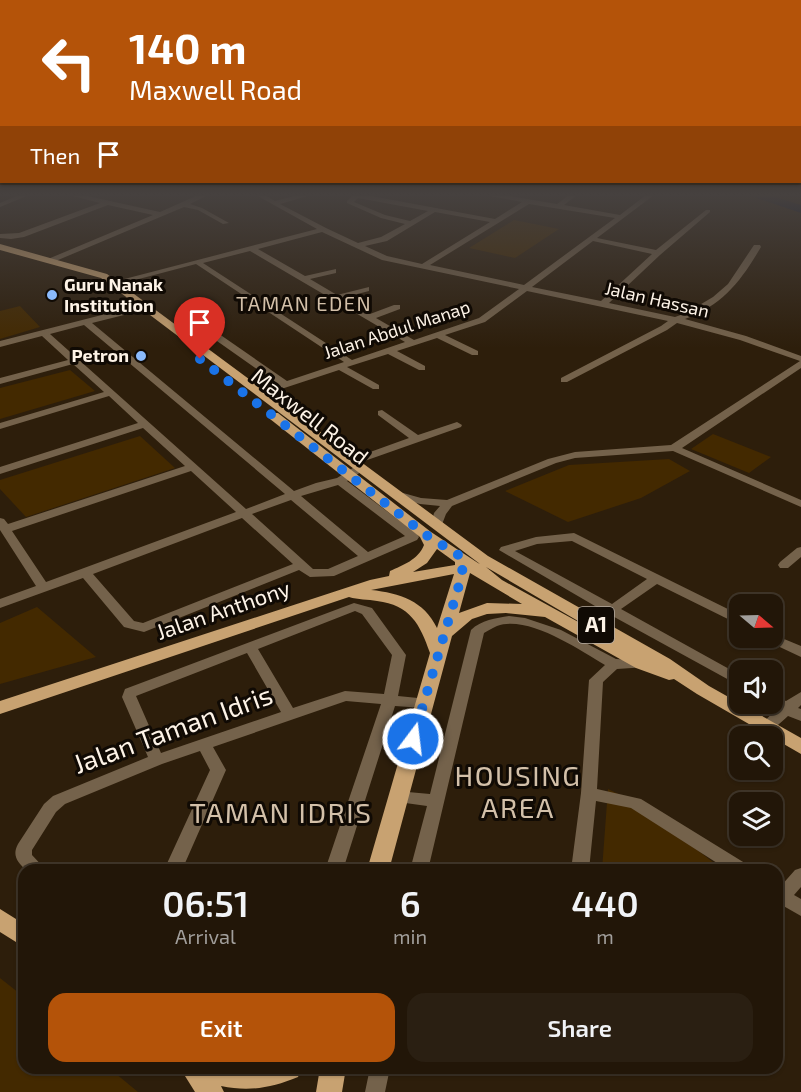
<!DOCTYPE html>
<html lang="en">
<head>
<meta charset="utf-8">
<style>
	body { margin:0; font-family:"Exo 2",sans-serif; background:#2a1f12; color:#f1f3f6; height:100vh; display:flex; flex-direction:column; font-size:22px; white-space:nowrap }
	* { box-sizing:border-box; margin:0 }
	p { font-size:20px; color:#a29f9c }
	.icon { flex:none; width:33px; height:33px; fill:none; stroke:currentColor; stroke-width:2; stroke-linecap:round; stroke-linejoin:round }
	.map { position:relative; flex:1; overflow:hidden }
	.sheet { position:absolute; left:18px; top:864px; width:765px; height:210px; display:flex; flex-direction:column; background:#221608; border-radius:18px; box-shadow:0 2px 4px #0004,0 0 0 2px #3f3529 }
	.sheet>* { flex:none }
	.hud { position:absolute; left:0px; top:0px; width:801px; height:183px; box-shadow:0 2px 4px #0004,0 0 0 2px #3f3529; background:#b45309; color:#fff; overflow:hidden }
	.needle { width:39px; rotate:109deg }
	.fabs { position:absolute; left:729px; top:594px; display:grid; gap:12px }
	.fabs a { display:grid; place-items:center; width:54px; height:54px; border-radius:12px; background:#221608; box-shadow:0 2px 4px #0004,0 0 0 2px #3f3529; font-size:30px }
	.pin { position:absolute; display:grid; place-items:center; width:51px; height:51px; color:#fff; margin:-62px -26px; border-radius:50% 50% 50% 0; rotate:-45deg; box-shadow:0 0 6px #0007 }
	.pin .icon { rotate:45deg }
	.me { position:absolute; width:66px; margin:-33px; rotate:15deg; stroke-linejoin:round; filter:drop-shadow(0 0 4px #0008) }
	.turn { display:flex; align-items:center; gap:21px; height:126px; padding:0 30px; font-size:27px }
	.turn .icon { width:78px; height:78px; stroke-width:2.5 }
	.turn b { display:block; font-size:42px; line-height:51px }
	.then { display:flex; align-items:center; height:57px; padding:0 30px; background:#0003; gap:12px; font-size:22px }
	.eta { display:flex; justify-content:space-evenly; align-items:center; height:102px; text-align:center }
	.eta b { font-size:36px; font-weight:600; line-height:42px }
	.button { display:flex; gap:12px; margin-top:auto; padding:12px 30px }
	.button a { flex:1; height:69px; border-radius:18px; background:#b45309; color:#fff; font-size:24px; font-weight:600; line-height:69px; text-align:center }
	.button a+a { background:#2a1f12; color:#f1f3f6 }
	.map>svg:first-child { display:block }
	.green { fill:#432900 }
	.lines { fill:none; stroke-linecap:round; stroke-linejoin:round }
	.river { fill:#000c2e; fill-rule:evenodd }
	.minor { fill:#74624b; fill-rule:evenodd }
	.major { fill:#c8a271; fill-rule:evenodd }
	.route { stroke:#1a73e8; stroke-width:10; stroke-dasharray:0 18 }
	.poi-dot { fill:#8abafc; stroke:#100a04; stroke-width:2 }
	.labels { text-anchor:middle; stroke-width:6; stroke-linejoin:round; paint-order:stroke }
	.far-poi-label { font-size:18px; font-weight:bold; fill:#fdf3e7; stroke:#100a04; text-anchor:start }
	.far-street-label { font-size:18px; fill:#fdf3e7; stroke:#100a04 }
	.far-neighbourhood-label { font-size:20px; letter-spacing:1.5px; fill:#d3c0a9; stroke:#100a04 }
	.shield { fill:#100a04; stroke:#b6ada3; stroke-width:1.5 }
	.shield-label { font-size:21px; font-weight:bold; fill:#fdf3e7 }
	.street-label { font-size:22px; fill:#fdf3e7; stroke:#100a04 }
	.near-street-label { font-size:27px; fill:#fdf3e7; stroke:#100a04 }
	.near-neighbourhood-label { font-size:28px; letter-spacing:1.5px; fill:#d3c0a9; stroke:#100a04 }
</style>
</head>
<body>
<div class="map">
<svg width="801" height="1092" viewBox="0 0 801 1092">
	<rect width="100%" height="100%" fill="#2d1e0b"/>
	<path class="green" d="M 514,220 L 559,229 L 515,258 L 469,248 Z
		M 20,306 L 40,327 L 0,339 L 0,311 Z
		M 70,370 L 95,391 L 0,419 L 0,388 Z
		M 713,434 L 771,457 L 749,473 L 691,449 Z
		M 140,436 L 175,468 L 26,517 L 0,489 L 0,480 Z
		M 669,459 L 690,471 L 641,498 L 568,522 L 505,491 L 569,465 Z
		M 37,607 L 96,657 L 0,684 L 0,623 Z
		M 608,789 L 637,803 L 723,870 L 602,870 Z
		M 0,978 L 24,997 L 24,1068 L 109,1068 L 138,1092 L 0,1092 Z"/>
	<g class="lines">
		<path class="river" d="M 748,195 L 769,195 L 801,205 L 801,213 Z"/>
		<path class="minor" d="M 19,195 L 29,195 L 0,207 L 0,203 Z
			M 69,195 L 83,195 L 160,212 L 198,195 L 208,195 L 190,204 L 202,208 L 229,223 L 223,224 L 198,210 L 184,207 L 51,263 L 48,263 L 48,259 L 153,215 L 108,205 L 24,237 L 11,239 L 0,238 L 0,234 L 19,233 L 100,203 Z
			M 256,195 L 265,195 L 275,201 L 298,195 L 311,195 L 280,204 L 326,228 L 358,243 L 381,237 L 405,224 L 381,218 L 347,203 L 347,201 L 351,197 L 350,195 L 366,195 L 495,219 L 522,202 L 485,195 L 503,195 L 557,204 L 569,195 L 577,195 L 564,205 L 620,215 L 646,195 L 654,195 L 597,238 L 656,250 L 706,210 L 710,210 L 710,212 L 660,255 L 609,303 L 675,317 L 686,313 L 713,297 L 728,284 L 754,245 L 760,245 L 761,247 C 741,281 723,305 685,319 L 746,336 L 801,356 L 801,368 L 682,448 L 801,500 L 801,507 L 673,451 L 575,458 L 556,463 L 452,506 L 446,514 L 441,527 L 433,527 L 431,525 L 434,513 L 440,506 L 420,504 L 392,496 L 390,494 L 392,492 L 396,491 L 421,498 L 447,500 L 548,459 L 575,452 L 671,445 L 800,361 L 740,340 L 677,323 L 667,330 L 567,382 L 561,382 L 561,378 L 661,326 L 668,321 L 527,291 L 485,322 L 445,335 L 478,351 L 478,355 L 472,355 L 437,338 L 397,351 L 425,366 L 425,370 L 419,370 L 388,354 L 347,367 L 379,385 L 379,389 L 373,389 L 339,370 L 263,395 L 257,395 L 257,391 L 278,384 L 180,315 L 180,311 L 186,311 L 287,381 L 344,362 L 196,264 L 135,280 L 149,292 L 145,294 L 127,282 L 113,285 L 109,283 L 317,229 ZM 358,198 L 428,211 L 410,221 L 385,215 L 354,202 ZM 529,204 L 615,218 L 524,285 L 430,265 ZM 435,212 L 490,222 L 422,264 L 387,256 L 365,246 L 387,241 ZM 322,232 L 382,260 L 519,289 L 479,318 L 414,340 L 376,318 L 400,309 L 400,305 L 394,305 L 370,314 L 342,298 L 369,291 L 369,287 L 337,295 L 310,279 L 336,273 L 336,269 L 305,276 L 258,249 ZM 593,241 L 652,254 L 601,301 L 532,287 ZM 250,251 L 405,342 L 352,360 L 203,263 Z
			M 133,307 L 136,308 L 136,312 L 92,323 L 294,491 L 316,483 L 337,478 L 356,466 L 364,466 L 365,468 L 364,470 L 347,481 L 417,534 L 419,537 L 417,540 L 334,576 L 310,577 L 299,570 L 144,632 L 124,627 L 83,578 L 0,608 L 0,599 L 36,586 L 0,530 L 0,518 L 4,519 L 8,524 L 185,466 L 143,428 L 0,474 L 0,467 L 138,423 L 109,396 L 0,429 L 0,423 L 104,392 L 73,364 L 0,384 L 0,378 L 68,360 L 42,336 L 0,347 L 0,341 ZM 84,325 L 285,494 L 246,509 L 50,334 ZM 191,471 L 236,512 L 46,582 L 12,531 ZM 338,485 L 405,536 L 368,552 L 301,496 ZM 291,500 L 358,556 L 328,569 L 313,569 L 252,514 ZM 242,518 L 293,564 L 143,623 L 134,621 L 93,574 Z
			M 382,410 L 418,435 L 457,422 L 462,425 L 461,427 L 356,464 L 348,464 L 347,462 L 348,460 L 409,438 L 378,415 L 378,411 Z
			M 574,533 L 740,615 L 740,625 L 657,584 L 621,609 L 740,675 L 740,686 L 607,613 L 499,550 L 501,547 L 536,537 ZM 572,541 L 647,579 L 612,604 L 515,551 L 537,544 Z
			M 801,547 L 801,557 L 788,568 L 780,568 L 778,565 L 780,562 L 797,548 Z
			M 354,603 L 372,608 L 406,655 L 398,696 L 428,699 L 430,703 L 428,707 L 423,708 L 395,706 L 343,870 L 325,870 L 381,704 L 346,701 L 213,747 L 226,770 L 182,870 L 164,870 L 210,770 L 200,751 L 162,764 L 65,804 L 56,812 L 32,850 L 32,855 L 46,870 L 26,870 C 17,862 12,855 18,844 L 44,804 L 53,796 L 148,757 L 122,697 L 125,689 ZM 355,611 L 362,614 L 392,655 L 384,694 L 345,691 L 293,708 L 258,649 ZM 247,653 L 281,712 L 161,753 L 136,696 Z
			M 509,616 L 525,618 L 561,630 L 616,659 L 647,661 L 649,664 L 647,667 L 617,669 L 603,682 L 597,789 L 641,799 L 748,865 L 751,870 L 728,870 L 631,808 L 596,801 L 589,870 L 571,870 L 581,793 L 589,680 L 605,665 C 578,649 528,615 497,626 C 492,628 488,631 484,633 L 428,870 L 410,870 L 427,806 L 391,801 L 389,797 L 391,793 L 397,791 L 430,794 L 471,630 C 481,620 496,618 509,616 Z
			M 772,634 L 801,646 L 801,657 L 767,641 L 766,638 L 772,638 Z
			M 801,692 L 801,705 L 798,708 L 801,709 L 801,721 L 788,716 C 780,723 771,734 760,731 L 758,727 L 777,709 L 767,704 L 772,704 L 772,695 L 786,701 Z
			M 801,868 L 801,887 L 794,895 L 801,899 L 801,916 L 780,904 L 777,904 L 777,886 L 780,887 L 795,870 Z
			M 370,1068 L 390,1068 L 385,1092 L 365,1092 Z"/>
		<path class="major" d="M 0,244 L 107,274 L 488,556 L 670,659 L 709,686 L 801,738 L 801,754 L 697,694 L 674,679 L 669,680 L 636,668 L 545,617 L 506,613 L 487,614 L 472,619 L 452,636 L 389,870 L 367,870 L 430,653 C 420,624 410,605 377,601 C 368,599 358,600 349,597 L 0,714 L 0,701 L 370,580 L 389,576 L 390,571 C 403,565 418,560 424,545 L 420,537 L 270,419 L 268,416 L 270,413 L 278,413 L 431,532 L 478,563 L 480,564 L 101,278 L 0,250 ZM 437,549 L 455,562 L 455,565 L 413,572 L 427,563 ZM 486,567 L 602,635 L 502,580 ZM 470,573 L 522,604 L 487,603 L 459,613 ZM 454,574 L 437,628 C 424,601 400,593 371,590 Z
			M 0,909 L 24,924 L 24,947 L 0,932 Z
			M 180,1068 L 302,1068 L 298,1077 C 271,1088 249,1092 221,1086 L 224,1092 L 195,1092 Z
			M 320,1068 L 346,1068 L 342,1092 L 316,1092 Z"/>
	</g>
	<linearGradient id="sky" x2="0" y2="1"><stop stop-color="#191006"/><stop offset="0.56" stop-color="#46413f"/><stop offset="1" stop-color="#46413f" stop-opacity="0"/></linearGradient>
	<rect width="801" height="348" fill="url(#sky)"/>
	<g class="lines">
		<path class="route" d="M 200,359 L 426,535 L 463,558 L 462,575 L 413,739"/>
	</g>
	<g class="poi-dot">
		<circle cx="52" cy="295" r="6"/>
		<circle cx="141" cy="356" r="6"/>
	</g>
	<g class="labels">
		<g class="far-poi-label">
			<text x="64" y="291">Guru Nanak<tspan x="64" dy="21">Institution</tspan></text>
			<text x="129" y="362" text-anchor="end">Petron</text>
		</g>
		<g class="far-street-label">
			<text transform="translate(657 300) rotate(13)" y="6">Jalan Hassan</text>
			<text transform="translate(397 330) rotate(-18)" y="6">Jalan Abdul Manap</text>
		</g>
		<g class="far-neighbourhood-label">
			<text x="304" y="311">TAMAN EDEN</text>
		</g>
		<rect class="shield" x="578" y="607" width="36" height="36" rx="4.5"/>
		<g class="shield-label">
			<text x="596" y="632">A1</text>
		</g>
		<g class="street-label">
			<text transform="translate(310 416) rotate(38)" y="8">Maxwell Road</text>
			<text transform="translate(223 610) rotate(-19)" y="8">Jalan Anthony</text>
		</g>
		<g class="near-street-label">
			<text transform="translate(173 730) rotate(-20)" y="9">Jalan Taman Idris</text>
		</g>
		<g class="near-neighbourhood-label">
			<text x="518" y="786">HOUSING<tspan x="518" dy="32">AREA</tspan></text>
			<text x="281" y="823">TAMAN IDRIS</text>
		</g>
	</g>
</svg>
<div class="fabs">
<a><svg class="needle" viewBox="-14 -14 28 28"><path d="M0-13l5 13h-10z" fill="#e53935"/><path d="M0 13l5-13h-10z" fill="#a29f9c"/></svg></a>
<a><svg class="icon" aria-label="sound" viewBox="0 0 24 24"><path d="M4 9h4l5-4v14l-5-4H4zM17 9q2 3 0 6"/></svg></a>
<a><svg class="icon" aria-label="search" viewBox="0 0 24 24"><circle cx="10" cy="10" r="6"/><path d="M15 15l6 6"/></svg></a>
<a><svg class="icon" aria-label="layers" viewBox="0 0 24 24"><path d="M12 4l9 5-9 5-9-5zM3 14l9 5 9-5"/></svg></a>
</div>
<div class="pin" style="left:200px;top:359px;background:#d93025"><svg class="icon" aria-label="arrive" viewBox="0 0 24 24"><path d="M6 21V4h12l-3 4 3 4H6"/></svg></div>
<svg class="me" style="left:413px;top:739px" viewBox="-20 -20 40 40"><circle r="17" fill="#1a73e8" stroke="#fff" stroke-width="3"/><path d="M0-11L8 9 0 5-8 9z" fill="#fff"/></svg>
<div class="hud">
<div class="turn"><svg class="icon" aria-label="left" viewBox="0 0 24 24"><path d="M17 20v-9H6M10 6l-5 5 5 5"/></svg><div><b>140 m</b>Maxwell Road</div></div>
<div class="then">Then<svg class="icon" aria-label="arrive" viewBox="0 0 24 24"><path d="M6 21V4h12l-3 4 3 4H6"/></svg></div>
</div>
<section class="sheet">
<div class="eta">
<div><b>06:51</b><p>Arrival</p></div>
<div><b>6</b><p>min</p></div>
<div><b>440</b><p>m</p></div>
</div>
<div class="button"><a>Exit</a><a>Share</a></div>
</section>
</div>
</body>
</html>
